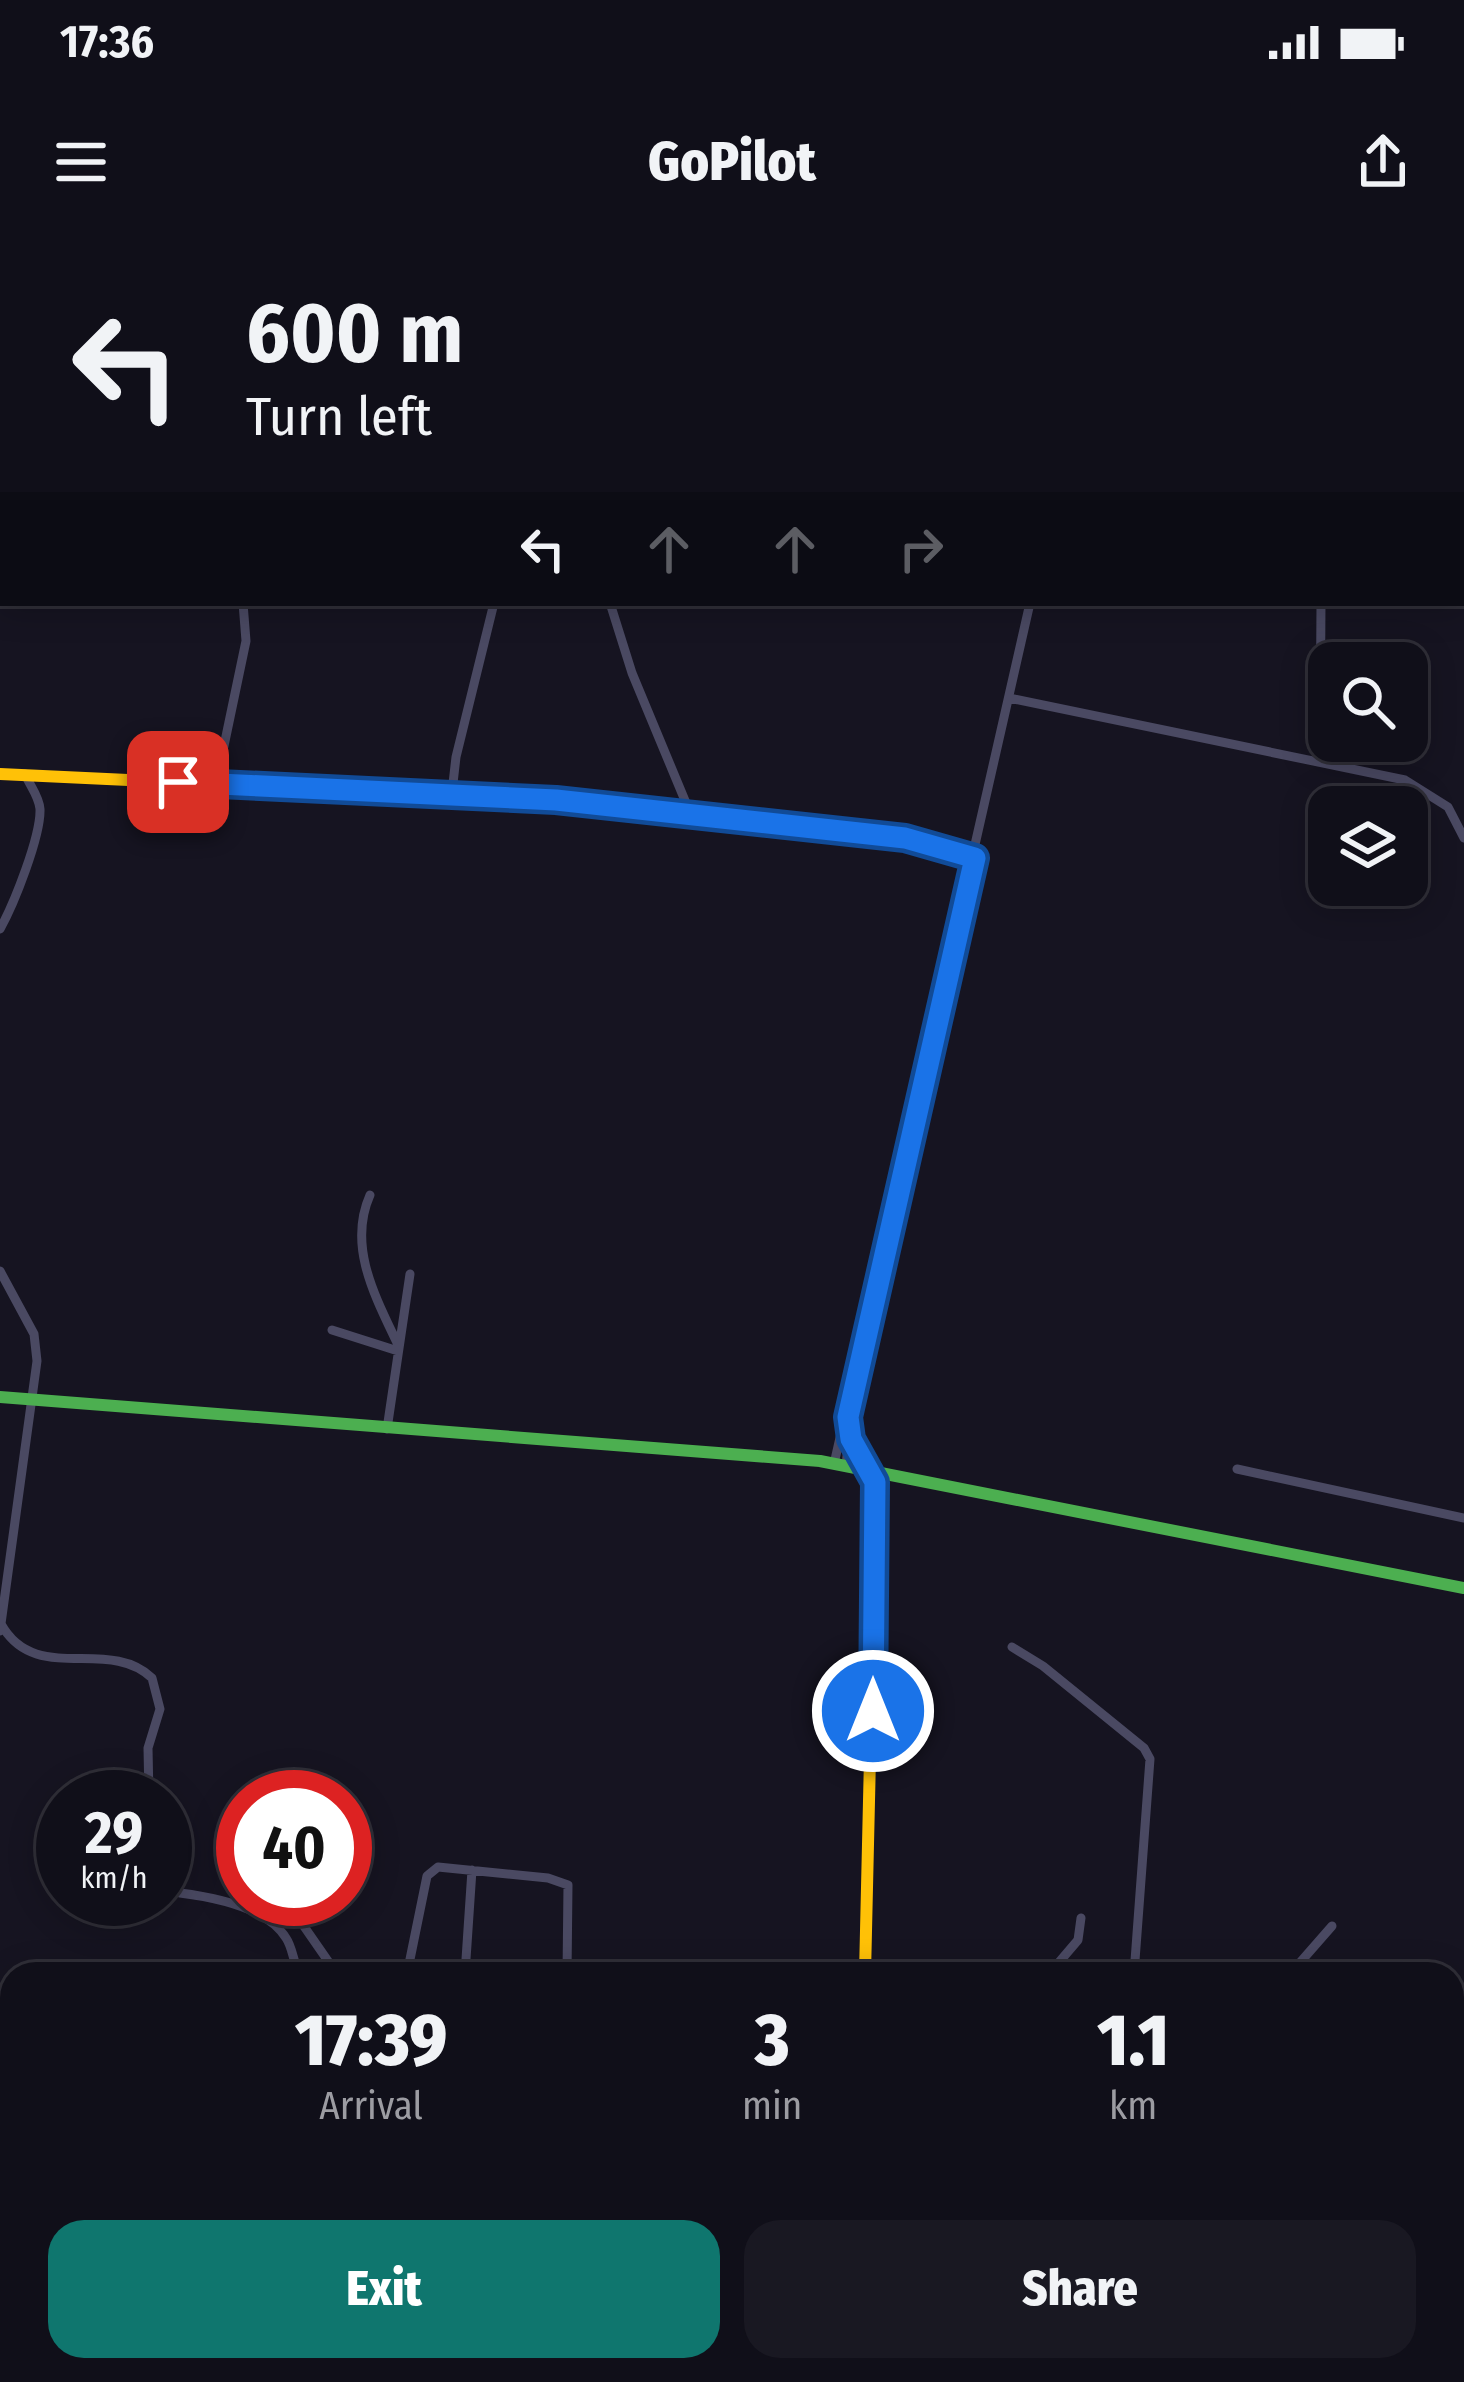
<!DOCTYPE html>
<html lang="en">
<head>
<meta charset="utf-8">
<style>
	body { margin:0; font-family:"Fira Sans Condensed",sans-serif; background:#191822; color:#f1f3f6; height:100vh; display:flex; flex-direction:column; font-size:45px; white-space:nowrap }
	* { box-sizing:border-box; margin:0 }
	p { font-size:39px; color:#9c9ca2 }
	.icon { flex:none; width:66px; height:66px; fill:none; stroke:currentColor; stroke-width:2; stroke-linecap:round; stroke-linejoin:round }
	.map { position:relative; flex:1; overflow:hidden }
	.panel { position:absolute; left:0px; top:1722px; width:1464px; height:420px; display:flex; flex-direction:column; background:#100f19; border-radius:36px 36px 0 0; box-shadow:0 6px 30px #0003,0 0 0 3px #302f38 }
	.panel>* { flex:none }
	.hud { position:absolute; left:0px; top:0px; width:1464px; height:366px; box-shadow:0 6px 30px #0003,0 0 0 3px #302f38; background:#100f19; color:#f1f3f6; overflow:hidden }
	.buttons { position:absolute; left:1308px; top:402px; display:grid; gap:24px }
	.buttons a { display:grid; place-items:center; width:120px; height:120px; border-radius:24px; background:#100f19; box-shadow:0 6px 30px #0003,0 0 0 3px #302f38; font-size:60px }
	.speed { position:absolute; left:36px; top:1530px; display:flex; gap:24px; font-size:60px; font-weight:700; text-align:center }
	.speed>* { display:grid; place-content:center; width:156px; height:156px; border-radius:50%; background:#100f19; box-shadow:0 6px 30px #0003,0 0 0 3px #302f38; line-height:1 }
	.speed small { font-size:30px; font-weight:400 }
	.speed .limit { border:18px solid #d22; background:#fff; color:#111 }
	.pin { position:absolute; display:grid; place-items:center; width:102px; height:102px; color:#fff; margin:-51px; border-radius:24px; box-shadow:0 6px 18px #0006 }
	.me { position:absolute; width:132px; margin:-66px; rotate:0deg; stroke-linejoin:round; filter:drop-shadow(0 0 9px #0008) }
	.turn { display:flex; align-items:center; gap:42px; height:252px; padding:0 48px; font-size:54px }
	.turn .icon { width:156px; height:156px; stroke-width:2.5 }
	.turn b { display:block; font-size:84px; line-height:102px }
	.lanes { display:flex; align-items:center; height:114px; padding:0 48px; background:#0003; justify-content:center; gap:60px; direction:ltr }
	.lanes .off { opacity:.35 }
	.eta { display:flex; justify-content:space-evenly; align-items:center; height:204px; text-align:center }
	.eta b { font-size:72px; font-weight:800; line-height:84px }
	.primary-button { display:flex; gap:24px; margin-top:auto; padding:24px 48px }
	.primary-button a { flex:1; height:138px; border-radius:36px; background:#0f766e; color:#fff; font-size:48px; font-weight:800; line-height:138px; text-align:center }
	.primary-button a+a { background:#191822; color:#f1f3f6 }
	.status { display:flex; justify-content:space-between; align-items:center; height:84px; padding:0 60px; background:#100f19; direction:ltr }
	.status svg { height:33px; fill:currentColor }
	header { display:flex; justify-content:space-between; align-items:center; height:156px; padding:0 48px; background:#100f19; font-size:54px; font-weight:800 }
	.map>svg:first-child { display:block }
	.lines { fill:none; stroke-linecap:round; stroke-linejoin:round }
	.street { stroke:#4a4962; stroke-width:9 }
	.fast { stroke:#4caf50; stroke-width:12 }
	.slow { stroke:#ffc107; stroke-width:12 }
	.rail-casing { stroke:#43596b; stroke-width:8 }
	.rail { stroke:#130f26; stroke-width:3; stroke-dasharray:9; stroke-linecap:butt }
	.route-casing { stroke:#114b97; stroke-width:30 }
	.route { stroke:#1a73e8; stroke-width:21 }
</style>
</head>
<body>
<div class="status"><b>17:36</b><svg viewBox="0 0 49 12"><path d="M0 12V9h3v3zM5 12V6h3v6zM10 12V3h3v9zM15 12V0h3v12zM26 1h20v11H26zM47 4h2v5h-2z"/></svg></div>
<header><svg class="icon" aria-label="menu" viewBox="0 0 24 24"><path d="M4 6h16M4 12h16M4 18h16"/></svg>GoPilot<svg class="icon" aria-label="share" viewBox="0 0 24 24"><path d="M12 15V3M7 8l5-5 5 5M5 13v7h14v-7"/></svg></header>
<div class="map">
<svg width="1464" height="2142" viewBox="0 0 1464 2142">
	<rect width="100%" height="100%" fill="#161421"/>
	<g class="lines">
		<path class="street" d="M 507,0 L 508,3
			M 1001,0 L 1002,3
			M 225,3 L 226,0
			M 1116,3 L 1116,0
			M 1416,3 L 1417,0
			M 610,363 L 632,433 L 691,575
			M 1009,458 L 1405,540 L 1448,567 L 1464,598
			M 1320,521 L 1321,363
			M 216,544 L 246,401 L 243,363
			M 452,552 L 456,517 L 494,363
			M 0,689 C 14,664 41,596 40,569 C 39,556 30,546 25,534
			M 370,955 C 347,1007 376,1058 399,1107
			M 0,1031 L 34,1094 L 37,1121 L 0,1391
			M 332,1090 L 398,1111
			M 387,1189 L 410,1034
			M 834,1224 L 1030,363
			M 846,1226 L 849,1195
			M 1237,1229 L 1464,1278
			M 1,1384 C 35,1446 108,1396 152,1438 L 160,1469 L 148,1508 L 149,1557
			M 1012,1407 L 1043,1426 L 1144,1508 L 1150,1519 L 1134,1734
			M 165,1636 L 180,1653 C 212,1657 267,1667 286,1698 C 293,1708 293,1723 300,1734
			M 285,1659 L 328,1721 L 327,1734
			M 408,1726 L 542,1734
			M 407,1734 L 427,1636 L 438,1627 L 548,1638 L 568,1645 L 567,1734
			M 465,1734 L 472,1630
			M 1049,1734 L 1078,1700 L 1081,1678
			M 1290,1734 L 1332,1686
			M 1452,2105 L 1464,2099
			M 1095,2130 L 1101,2142
			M 1284,2130 L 1292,2142
			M 1182,2142 L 1190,2130
			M 1407,2142 L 1417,2130"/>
		<path class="fast" d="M 722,578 L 905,598 L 975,618
			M 0,1157 L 820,1221 L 1464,1348"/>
		<path class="slow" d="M 0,534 L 556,560 L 722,578
			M 849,1191 L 875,1242 L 876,1258 L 865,1734"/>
		<defs>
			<path id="rail" d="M 0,1964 L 12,1961"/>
		</defs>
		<use href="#rail" class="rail-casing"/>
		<use href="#rail" class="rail"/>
	</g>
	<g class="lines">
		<defs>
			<path id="route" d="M 178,542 L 556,560 L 905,598 L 975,618 L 848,1177 L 851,1199 L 875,1242 L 873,1471"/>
		</defs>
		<use href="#route" class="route-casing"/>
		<use href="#route" class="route"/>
	</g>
</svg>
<div class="buttons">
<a><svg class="icon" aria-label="search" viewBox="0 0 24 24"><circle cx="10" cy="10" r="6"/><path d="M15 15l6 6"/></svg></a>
<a><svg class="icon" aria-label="layers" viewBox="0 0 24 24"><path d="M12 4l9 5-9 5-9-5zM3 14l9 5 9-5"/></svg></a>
</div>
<div class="speed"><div>29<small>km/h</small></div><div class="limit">40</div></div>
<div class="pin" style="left:178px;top:542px;background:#d93025"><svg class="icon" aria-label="arrive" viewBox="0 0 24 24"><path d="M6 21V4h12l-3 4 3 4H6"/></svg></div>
<svg class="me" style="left:873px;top:1471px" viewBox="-20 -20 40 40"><circle r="17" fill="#1a73e8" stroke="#fff" stroke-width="3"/><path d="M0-11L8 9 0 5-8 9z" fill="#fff"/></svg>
<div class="hud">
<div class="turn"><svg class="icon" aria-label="left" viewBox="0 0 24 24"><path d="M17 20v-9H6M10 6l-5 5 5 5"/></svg><div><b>600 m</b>Turn left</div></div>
<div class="lanes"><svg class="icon" aria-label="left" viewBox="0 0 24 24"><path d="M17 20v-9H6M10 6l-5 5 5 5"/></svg><svg class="icon off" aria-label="ahead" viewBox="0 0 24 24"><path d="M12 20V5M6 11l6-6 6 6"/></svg><svg class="icon off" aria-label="ahead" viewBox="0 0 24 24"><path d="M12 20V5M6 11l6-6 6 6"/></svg><svg class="icon off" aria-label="right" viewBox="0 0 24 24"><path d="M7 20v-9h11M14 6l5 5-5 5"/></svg></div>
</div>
<section class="panel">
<div class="eta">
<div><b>17:39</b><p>Arrival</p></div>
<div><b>3</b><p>min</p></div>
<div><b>1.1</b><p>km</p></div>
</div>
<div class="primary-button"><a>Exit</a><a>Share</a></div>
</section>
</div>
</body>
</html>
